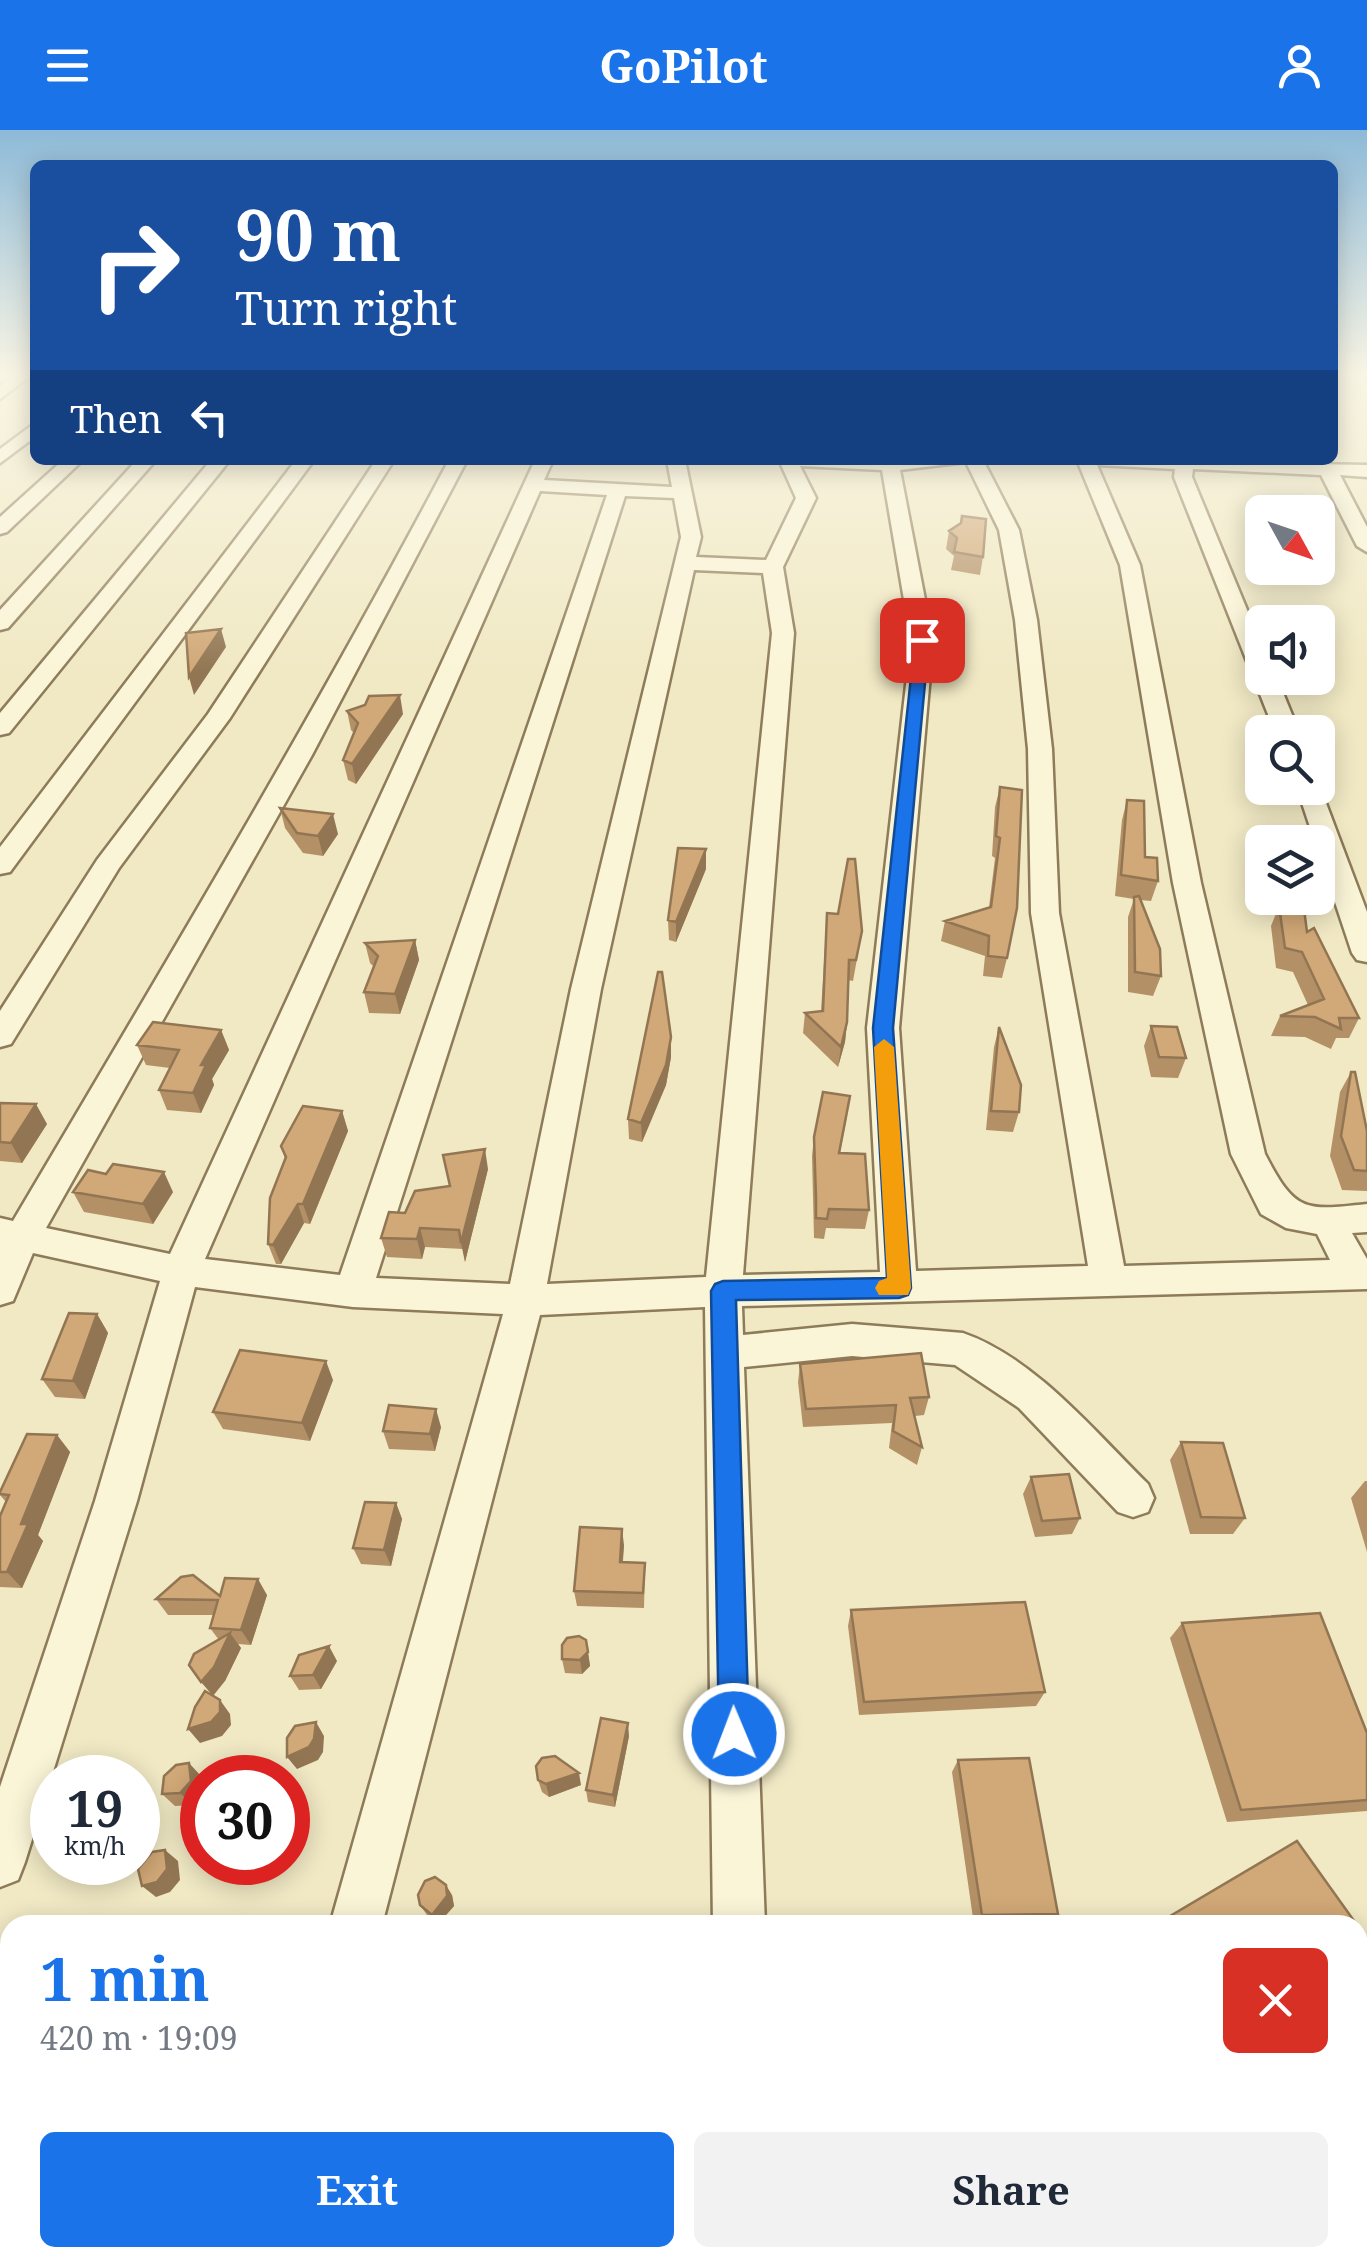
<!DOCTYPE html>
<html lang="en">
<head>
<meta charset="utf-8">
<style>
	body { margin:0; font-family:"Noto Serif",serif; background:#f2f2f3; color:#1f2937; height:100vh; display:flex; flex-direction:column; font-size:38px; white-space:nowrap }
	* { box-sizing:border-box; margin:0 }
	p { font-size:32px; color:#747a83 }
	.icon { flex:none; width:55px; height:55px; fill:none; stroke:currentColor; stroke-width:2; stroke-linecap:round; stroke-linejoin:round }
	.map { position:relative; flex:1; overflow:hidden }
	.panel { position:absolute; left:0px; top:1785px; width:1368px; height:352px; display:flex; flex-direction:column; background:#fff; border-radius:30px 30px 0 0; box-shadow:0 5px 25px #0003 }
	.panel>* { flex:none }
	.top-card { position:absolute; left:30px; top:30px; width:1308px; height:305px; border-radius:15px; box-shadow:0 5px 25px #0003; background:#1a4fa0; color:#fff; overflow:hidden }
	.needle { width:65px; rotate:130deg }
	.tools { position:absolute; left:1245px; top:365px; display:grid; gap:20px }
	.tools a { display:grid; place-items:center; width:90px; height:90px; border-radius:15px; background:#fff; box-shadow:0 5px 25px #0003; font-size:50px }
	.speed { position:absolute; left:30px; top:1625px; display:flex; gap:20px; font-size:50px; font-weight:700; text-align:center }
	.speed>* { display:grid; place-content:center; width:130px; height:130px; border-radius:50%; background:#fff; box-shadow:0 5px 25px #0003; line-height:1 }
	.speed small { font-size:25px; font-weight:400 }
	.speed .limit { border:15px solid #d22; background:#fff; color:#111 }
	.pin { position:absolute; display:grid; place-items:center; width:85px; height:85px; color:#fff; margin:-42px; border-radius:20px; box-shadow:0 5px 15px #0006 }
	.me { position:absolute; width:110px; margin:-55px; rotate:359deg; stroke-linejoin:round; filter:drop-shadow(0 0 8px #0008) }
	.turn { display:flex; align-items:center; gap:35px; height:210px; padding:0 40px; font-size:45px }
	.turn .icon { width:130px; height:130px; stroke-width:2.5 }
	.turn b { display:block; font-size:70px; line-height:85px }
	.then { display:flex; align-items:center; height:95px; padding:0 40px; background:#0003; gap:20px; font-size:38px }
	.round { display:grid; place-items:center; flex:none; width:105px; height:105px; border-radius:15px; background:#f2f2f3 }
	.head { display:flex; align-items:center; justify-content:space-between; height:170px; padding:0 40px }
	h1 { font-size:60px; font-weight:700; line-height:75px; color:#1a73e8 }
	.button { display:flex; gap:20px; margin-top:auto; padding:20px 40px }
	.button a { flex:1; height:115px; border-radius:15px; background:#1a73e8; color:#fff; font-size:40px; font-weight:700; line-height:115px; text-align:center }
	.button a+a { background:#f2f2f3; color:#1f2937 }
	header { display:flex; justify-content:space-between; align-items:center; height:130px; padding:0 40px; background:#1a73e8; color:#fff; font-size:45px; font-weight:700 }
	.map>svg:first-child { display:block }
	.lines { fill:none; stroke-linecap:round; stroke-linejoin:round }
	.minor-casing { stroke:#8d7b59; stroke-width:5 }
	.minor { fill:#fbf5d8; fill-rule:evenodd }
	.wall { fill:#b49066 }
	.shaded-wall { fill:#927653 }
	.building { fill:#d1a877; stroke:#927653; stroke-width:2.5 }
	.route { fill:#1a73e8; stroke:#114b97; stroke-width:2.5 }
	.slow { fill:#f59e0b }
</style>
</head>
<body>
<header><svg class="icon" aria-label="menu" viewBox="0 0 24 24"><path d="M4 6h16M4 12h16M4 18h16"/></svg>GoPilot<svg class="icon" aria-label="person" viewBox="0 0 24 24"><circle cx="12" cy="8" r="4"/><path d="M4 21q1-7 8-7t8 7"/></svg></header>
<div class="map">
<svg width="1367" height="2137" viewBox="0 0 1367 2137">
	<rect width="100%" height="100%" fill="#f1e9c4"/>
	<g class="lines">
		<defs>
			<path id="minor" d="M 15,244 L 33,244 L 0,269 L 0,256 Z
				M 35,293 L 35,307 L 0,333 L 0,319 Z
				M 63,330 L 83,330 L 7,402 L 0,404 L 0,387 Z
				M 137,330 L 156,330 L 8,498 L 0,500 L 0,480 Z
				M 211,330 L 230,330 L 9,603 L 0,605 L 0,583 Z
				M 296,330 L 314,330 L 10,742 L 0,744 L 0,717 Z
				M 376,330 L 394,330 L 230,588 L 119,738 L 11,914 L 0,917 L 0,881 L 97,730 L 208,584 Z
				M 449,330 L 467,330 L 312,625 L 46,1098 L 170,1124 L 535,330 L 553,330 L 544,350 L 672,357 L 667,330 L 685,330 L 701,407 L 696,427 L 766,430 L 796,368 L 779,330 L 983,330 L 1019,400 L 1037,490 L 1052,619 L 1059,783 L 1124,1136 L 1330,1130 L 1317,1104 L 1286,1098 L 1261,1084 L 1231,1024 L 1173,753 L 1120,435 L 1077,330 L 1367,335 L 1367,347 L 1340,345 L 1367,397 L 1367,422 L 1357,416 L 1321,345 L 1193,339 L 1192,347 L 1262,516 L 1262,548 L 1277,548 L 1299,602 L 1275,602 L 1174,347 L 1175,339 L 1097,335 L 1140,435 L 1201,753 L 1265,1024 C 1295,1082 1304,1081 1367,1074 L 1367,1102 L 1352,1103 L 1367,1129 L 1367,1159 L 742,1176 L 743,1205 L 852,1194 L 963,1203 C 1035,1228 1095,1302 1148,1354 L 1154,1368 L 1148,1382 L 1133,1387 L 1118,1382 L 1019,1278 L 955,1235 L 852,1226 L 744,1237 L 765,1795 L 713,1795 L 705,1177 L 540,1185 L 382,1795 L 330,1795 L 503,1184 L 353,1177 L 195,1157 L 137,1371 L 25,1732 L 18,1750 L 0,1757 L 0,1657 L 95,1371 L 160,1151 L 33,1123 L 13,1171 L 0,1175 L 0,1088 L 13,1091 C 162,839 312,589 449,330 ZM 966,332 L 999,400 L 1015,490 L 1028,619 L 1031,783 L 1088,1136 L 916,1141 L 899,898 L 933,511 L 900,340 ZM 800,336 L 882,340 L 911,511 L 867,898 L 880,1142 L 743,1145 L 794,503 L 783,437 L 816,368 ZM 540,361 L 607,365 L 340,1145 L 205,1129 ZM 625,366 L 674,368 L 681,407 L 571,859 L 510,1154 L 376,1148 ZM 694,440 L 763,443 L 772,503 L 706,1147 L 547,1154 L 601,859 Z
				M 1318,652 L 1367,782 L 1367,832 L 1357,830 L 1352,823 L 1297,658 L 1318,658 Z
				M 241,2128 L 301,2128 L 299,2137 L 239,2137 Z
				M 717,2128 L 776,2128 L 777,2137 L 717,2137 Z"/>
		</defs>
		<use href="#minor" class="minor-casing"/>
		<use href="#minor" class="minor"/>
	</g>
	<path class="wall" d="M 949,401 L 983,427 L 980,445 L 951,440 L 954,426 L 946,419 Z
		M 347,581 L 403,584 L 356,654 L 348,650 L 343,630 L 354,603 L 351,600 Z
		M 1000,657 L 1007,828 L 1002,848 L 983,846 L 985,826 L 941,811 L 945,791 L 989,777 L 995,728 L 992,726 L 995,677 Z
		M 1127,670 L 1145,727 L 1158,751 L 1151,771 L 1140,770 L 1161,846 L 1153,866 L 1128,862 L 1128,787 L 1134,769 L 1115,766 L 1122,690 Z
		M 280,678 L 338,704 L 323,726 L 303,723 L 285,698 Z
		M 706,739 L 676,812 L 669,810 L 668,790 Z
		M 1279,776 L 1307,802 L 1359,888 L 1349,908 L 1336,908 L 1331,919 L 1305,907 L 1271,906 L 1280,886 L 1308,875 L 1293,842 L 1276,838 L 1271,796 Z
		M 827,783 L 862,801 L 853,851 L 848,850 L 847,892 L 845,912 L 838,937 L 803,903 L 805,883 L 821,881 Z
		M 415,810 L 419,830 L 400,884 L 369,883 L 364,862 L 374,837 L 370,833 L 365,813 Z
		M 1151,896 L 1186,928 L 1178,948 L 1151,947 L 1144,916 Z
		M 999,897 L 1019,982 L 1013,1002 L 986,1000 L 994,917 Z
		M 221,900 L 229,920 L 212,949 L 214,955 L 201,983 L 167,980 L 159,960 L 170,938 L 146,935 L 137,915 Z
		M 671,927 L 666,955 L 642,1012 L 629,1009 L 628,989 Z
		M 1351,942 L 1367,1001 L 1367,1061 L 1342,1060 L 1330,1026 L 1340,962 Z
		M 0,973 L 47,994 L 22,1033 L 0,1031 Z
		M 342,981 L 348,1001 L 310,1094 L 304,1093 L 281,1134 L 276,1134 L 268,1114 L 285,1029 L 281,1016 Z
		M 847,986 L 840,1023 L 869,1080 L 865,1099 L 826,1098 L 824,1109 L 814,1108 L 812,1026 L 814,1007 Z
		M 488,1039 L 465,1132 L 463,1119 L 425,1117 L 422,1129 L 387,1127 L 381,1108 L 405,1083 L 450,1056 Z
		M 73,1062 L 173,1062 L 153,1094 L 84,1082 Z
		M 97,1184 L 108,1203 L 85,1269 L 55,1267 L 42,1249 Z
		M 800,1234 L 929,1267 L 924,1285 L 915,1286 L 922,1317 L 917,1335 L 889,1318 L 892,1293 L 803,1297 L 798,1252 Z
		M 333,1250 L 310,1311 L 223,1299 L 213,1282 Z
		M 441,1297 L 435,1321 L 389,1319 L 383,1301 Z
		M 57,1305 L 70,1322 L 38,1405 L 43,1411 L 22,1458 L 0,1457 L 0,1386 L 6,1372 L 0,1365 L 0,1362 Z
		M 1181,1312 L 1245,1388 L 1233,1404 L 1190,1404 L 1170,1330 Z
		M 1031,1347 L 1080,1388 L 1072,1404 L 1035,1407 L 1023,1364 Z
		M 1365,1351 L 1367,1351 L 1367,1422 L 1351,1368 Z
		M 396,1373 L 402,1389 L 391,1436 L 361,1434 L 353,1418 Z
		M 624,1415 L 623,1432 L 645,1433 L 644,1478 L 577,1476 L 574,1461 Z
		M 267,1465 L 251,1515 L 238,1514 L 241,1518 L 225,1551 L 219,1510 L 210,1498 L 214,1485 L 168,1485 L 156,1469 Z
		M 851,1480 L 1045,1562 L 1036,1576 L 859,1585 L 848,1496 Z
		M 1182,1493 L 1367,1603 L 1367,1681 L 1227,1692 L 1170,1508 Z
		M 586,1510 L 590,1536 L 582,1544 L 565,1543 L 562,1529 Z
		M 337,1531 L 321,1559 L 299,1560 L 290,1546 Z
		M 629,1606 L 615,1677 L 588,1672 L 586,1660 Z
		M 958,1630 L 1058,1784 L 1048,1793 L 974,1795 L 952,1642 Z
		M 201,1646 L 193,1675 L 175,1676 L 162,1664 Z
		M 538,1650 L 581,1655 L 549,1667 L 542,1662 Z
		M 452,1765 L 454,1776 L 438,1794 L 427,1785 L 420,1775 Z"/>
	<path class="shaded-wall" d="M 221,499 L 226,517 L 194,565 L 189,547 Z
		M 400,565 L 403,584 L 356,654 L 352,634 Z
		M 333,684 L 338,704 L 323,726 L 318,706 Z
		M 706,719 L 706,739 L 676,812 L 676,792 Z
		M 415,810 L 419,830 L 400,884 L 395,864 Z
		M 847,892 L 845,912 L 838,937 L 841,917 Z
		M 221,900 L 229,920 L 212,949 L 214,955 L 201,983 L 193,963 L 201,935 Z
		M 671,907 L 671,927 L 666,955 L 642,1012 L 641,993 Z
		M 36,974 L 47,994 L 22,1033 L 11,1013 Z
		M 342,981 L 348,1001 L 310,1094 L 303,1074 Z
		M 485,1019 L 488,1039 L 465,1132 L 461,1113 Z
		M 164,1042 L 173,1062 L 153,1094 L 143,1074 Z
		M 298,1074 L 304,1093 L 281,1134 L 273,1115 Z
		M 420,1098 L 425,1117 L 422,1129 L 417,1109 Z
		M 97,1184 L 108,1203 L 85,1269 L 73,1251 Z
		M 326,1231 L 333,1250 L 310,1311 L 302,1293 Z
		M 436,1279 L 441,1297 L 435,1321 L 430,1304 Z
		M 57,1305 L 70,1322 L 38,1405 L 43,1411 L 22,1458 L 7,1442 L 21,1394 Z
		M 396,1373 L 402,1389 L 391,1436 L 384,1420 Z
		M 622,1399 L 624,1415 L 621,1448 L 620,1432 Z
		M 258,1449 L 267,1465 L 251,1515 L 241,1500 Z
		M 230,1503 L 241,1518 L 225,1551 L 213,1566 L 201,1552 Z
		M 329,1516 L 337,1531 L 321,1559 L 313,1545 Z
		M 588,1522 L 590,1536 L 582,1544 L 580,1530 Z
		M 220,1570 L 230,1584 L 231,1595 L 222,1606 L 200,1613 L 188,1599 Z
		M 316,1592 L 324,1606 L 323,1622 L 318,1630 L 297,1639 L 287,1627 Z
		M 628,1593 L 629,1606 L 615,1677 L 613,1665 Z
		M 189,1633 L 201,1646 L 202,1664 L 193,1675 L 180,1663 Z
		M 579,1643 L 581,1655 L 549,1667 L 546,1654 Z
		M 165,1720 L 178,1731 L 180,1750 L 170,1762 L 156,1767 L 142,1756 Z
		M 446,1755 L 452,1765 L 454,1776 L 438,1794 L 432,1785 Z
		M 38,2128 L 57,2128 L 55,2137 L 35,2137 Z
		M 412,2128 L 421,2128 L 420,2137 L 411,2137 Z"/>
	<path class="building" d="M 962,386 L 986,389 L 983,427 L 954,422 L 957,408 L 949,401 L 961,393 Z
		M 221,499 L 189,547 L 186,503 Z
		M 400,565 L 352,634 L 343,630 L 358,593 L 347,581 L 365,575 L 369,566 Z
		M 1000,657 L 1022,660 L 1017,778 L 1007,828 L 988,826 L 989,806 L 945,791 L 991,777 L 1000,708 L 996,706 Z
		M 1127,670 L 1144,671 L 1145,727 L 1157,728 L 1158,751 L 1121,745 Z
		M 280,678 L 333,684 L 318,706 L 297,703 Z
		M 678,718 L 706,719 L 676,792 L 668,790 Z
		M 848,729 L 855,729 L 862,801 L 856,830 L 849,830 L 847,892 L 841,917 L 805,883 L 823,881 L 827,783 L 838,784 Z
		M 1139,766 L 1160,819 L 1161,846 L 1135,842 L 1134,767 Z
		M 1279,776 L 1304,779 L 1307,802 L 1314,798 L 1359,888 L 1339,888 L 1341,899 L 1315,887 L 1280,886 L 1324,869 L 1302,822 L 1285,818 Z
		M 415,810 L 395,864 L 364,862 L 378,826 L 365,813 Z
		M 658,842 L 662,842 L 671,907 L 666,935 L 641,993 L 628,989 Z
		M 153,892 L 221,900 L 201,935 L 206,935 L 193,963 L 159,960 L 179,920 L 137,915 Z
		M 1151,896 L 1177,897 L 1186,928 L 1159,927 Z
		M 999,897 L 1021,955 L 1019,982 L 991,981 Z
		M 1351,942 L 1355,942 L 1367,1001 L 1367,1041 L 1354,1040 L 1341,1006 Z
		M 823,962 L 850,966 L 839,1023 L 865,1024 L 869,1080 L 829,1079 L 827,1089 L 816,1088 L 816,1068 L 814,1007 Z
		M 0,973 L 36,974 L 11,1013 L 0,1012 Z
		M 303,976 L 342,981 L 303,1074 L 298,1074 L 273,1115 L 268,1114 L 270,1068 L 286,1027 L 281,1016 Z
		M 485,1019 L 461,1113 L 459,1100 L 420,1098 L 417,1109 L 381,1108 L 389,1082 L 405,1083 L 415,1061 L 450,1056 L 443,1025 Z
		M 113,1034 L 164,1042 L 143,1074 L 73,1062 L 88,1040 L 106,1044 Z
		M 69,1183 L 97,1184 L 73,1251 L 42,1249 Z
		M 240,1220 L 326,1231 L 302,1293 L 213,1282 Z
		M 921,1223 L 929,1267 L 910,1268 L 922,1317 L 893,1301 L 896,1275 L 806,1279 L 800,1234 Z
		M 389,1275 L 436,1279 L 430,1304 L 383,1301 Z
		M 27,1304 L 57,1305 L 21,1394 L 28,1394 L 7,1442 L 0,1442 L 0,1386 L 9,1365 L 0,1364 L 0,1362 Z
		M 1181,1312 L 1223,1313 L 1245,1388 L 1201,1387 Z
		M 1069,1344 L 1080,1388 L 1042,1391 L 1031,1347 Z
		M 365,1372 L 396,1373 L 384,1420 L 353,1418 Z
		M 580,1397 L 622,1399 L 620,1432 L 645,1433 L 643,1463 L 574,1461 Z
		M 193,1445 L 220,1466 L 225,1448 L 258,1449 L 241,1500 L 210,1498 L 218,1470 L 156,1469 L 181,1447 Z
		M 1025,1472 L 1045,1562 L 864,1572 L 851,1480 Z
		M 1320,1483 L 1367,1603 L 1367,1670 L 1241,1680 L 1182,1493 Z
		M 230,1503 L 214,1537 L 201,1552 L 189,1535 L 194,1524 Z
		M 579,1506 L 586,1510 L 588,1522 L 580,1530 L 562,1529 L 562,1515 L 567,1508 Z
		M 329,1516 L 313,1545 L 290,1546 L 299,1525 Z
		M 205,1561 L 220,1570 L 220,1582 L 211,1592 L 188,1599 L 195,1577 Z
		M 601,1588 L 628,1593 L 613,1665 L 586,1660 Z
		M 316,1592 L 314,1609 L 309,1617 L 287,1627 L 287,1608 L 295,1596 Z
		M 555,1626 L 579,1643 L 546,1654 L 538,1650 L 536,1636 L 542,1628 Z
		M 1029,1628 L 1058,1784 L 982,1785 L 958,1630 Z
		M 189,1633 L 191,1651 L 180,1663 L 162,1664 L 164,1646 L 176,1635 Z
		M 1297,1711 L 1357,1795 L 1155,1795 Z
		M 165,1720 L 167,1739 L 157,1752 L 142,1756 L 138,1739 L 152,1722 Z
		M 435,1747 L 446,1755 L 447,1766 L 432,1785 L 420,1775 L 418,1765 L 425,1751 Z
		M 1358,1796 L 1367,1810 L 1367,1861 L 1358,1867 Z
		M 10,2111 L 10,2128 L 38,2128 L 35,2137 L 0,2137 L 0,2112 Z
		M 296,2128 L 412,2128 L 411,2137 L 295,2137 Z"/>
	<linearGradient id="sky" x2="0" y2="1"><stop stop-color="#8dbad8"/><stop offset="0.45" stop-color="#f9f5e4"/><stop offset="1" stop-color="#f9f5e4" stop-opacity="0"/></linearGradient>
	<rect width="1367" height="543" fill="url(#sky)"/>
	<path class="route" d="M 922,506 L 929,510 L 893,898 L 911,1158 L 908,1165 L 899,1168 L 736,1170 L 749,1604 L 745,1615 L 734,1620 L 723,1615 L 719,1604 L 711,1161 L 715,1154 L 723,1151 L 887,1148 L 873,898 L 915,510 Z"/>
	<path class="slow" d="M 884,909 L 894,917 L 911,1158 L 908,1165 L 879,1165 L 875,1158 L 879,1151 L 887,1148 L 874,917 Z"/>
</svg>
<div class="tools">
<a><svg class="needle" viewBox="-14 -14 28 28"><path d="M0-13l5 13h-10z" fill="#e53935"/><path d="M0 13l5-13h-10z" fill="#747a83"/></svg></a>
<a><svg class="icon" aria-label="sound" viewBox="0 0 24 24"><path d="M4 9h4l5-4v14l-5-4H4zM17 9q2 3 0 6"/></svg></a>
<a><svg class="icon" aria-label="search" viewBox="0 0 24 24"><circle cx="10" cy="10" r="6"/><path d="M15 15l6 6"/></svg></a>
<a><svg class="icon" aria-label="layers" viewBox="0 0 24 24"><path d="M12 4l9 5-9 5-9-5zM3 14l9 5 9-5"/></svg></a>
</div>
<div class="speed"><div>19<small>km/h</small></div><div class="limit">30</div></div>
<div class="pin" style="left:922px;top:510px;background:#d93025"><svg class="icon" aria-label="arrive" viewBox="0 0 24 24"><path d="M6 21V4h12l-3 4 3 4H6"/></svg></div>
<svg class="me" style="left:734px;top:1604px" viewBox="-20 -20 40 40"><circle r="17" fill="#1a73e8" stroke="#fff" stroke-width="3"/><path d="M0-11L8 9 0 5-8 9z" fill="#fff"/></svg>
<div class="top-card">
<div class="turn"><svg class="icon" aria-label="right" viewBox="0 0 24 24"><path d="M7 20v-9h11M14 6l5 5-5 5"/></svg><div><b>90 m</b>Turn right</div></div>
<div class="then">Then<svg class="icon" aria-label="left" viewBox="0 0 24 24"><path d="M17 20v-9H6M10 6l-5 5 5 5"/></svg></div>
</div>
<section class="panel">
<div class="head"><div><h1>1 min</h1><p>420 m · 19:09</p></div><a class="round" style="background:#d93025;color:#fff"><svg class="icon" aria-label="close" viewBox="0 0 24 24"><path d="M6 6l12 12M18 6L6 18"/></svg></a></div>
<div class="button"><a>Exit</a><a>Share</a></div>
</section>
</div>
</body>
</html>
